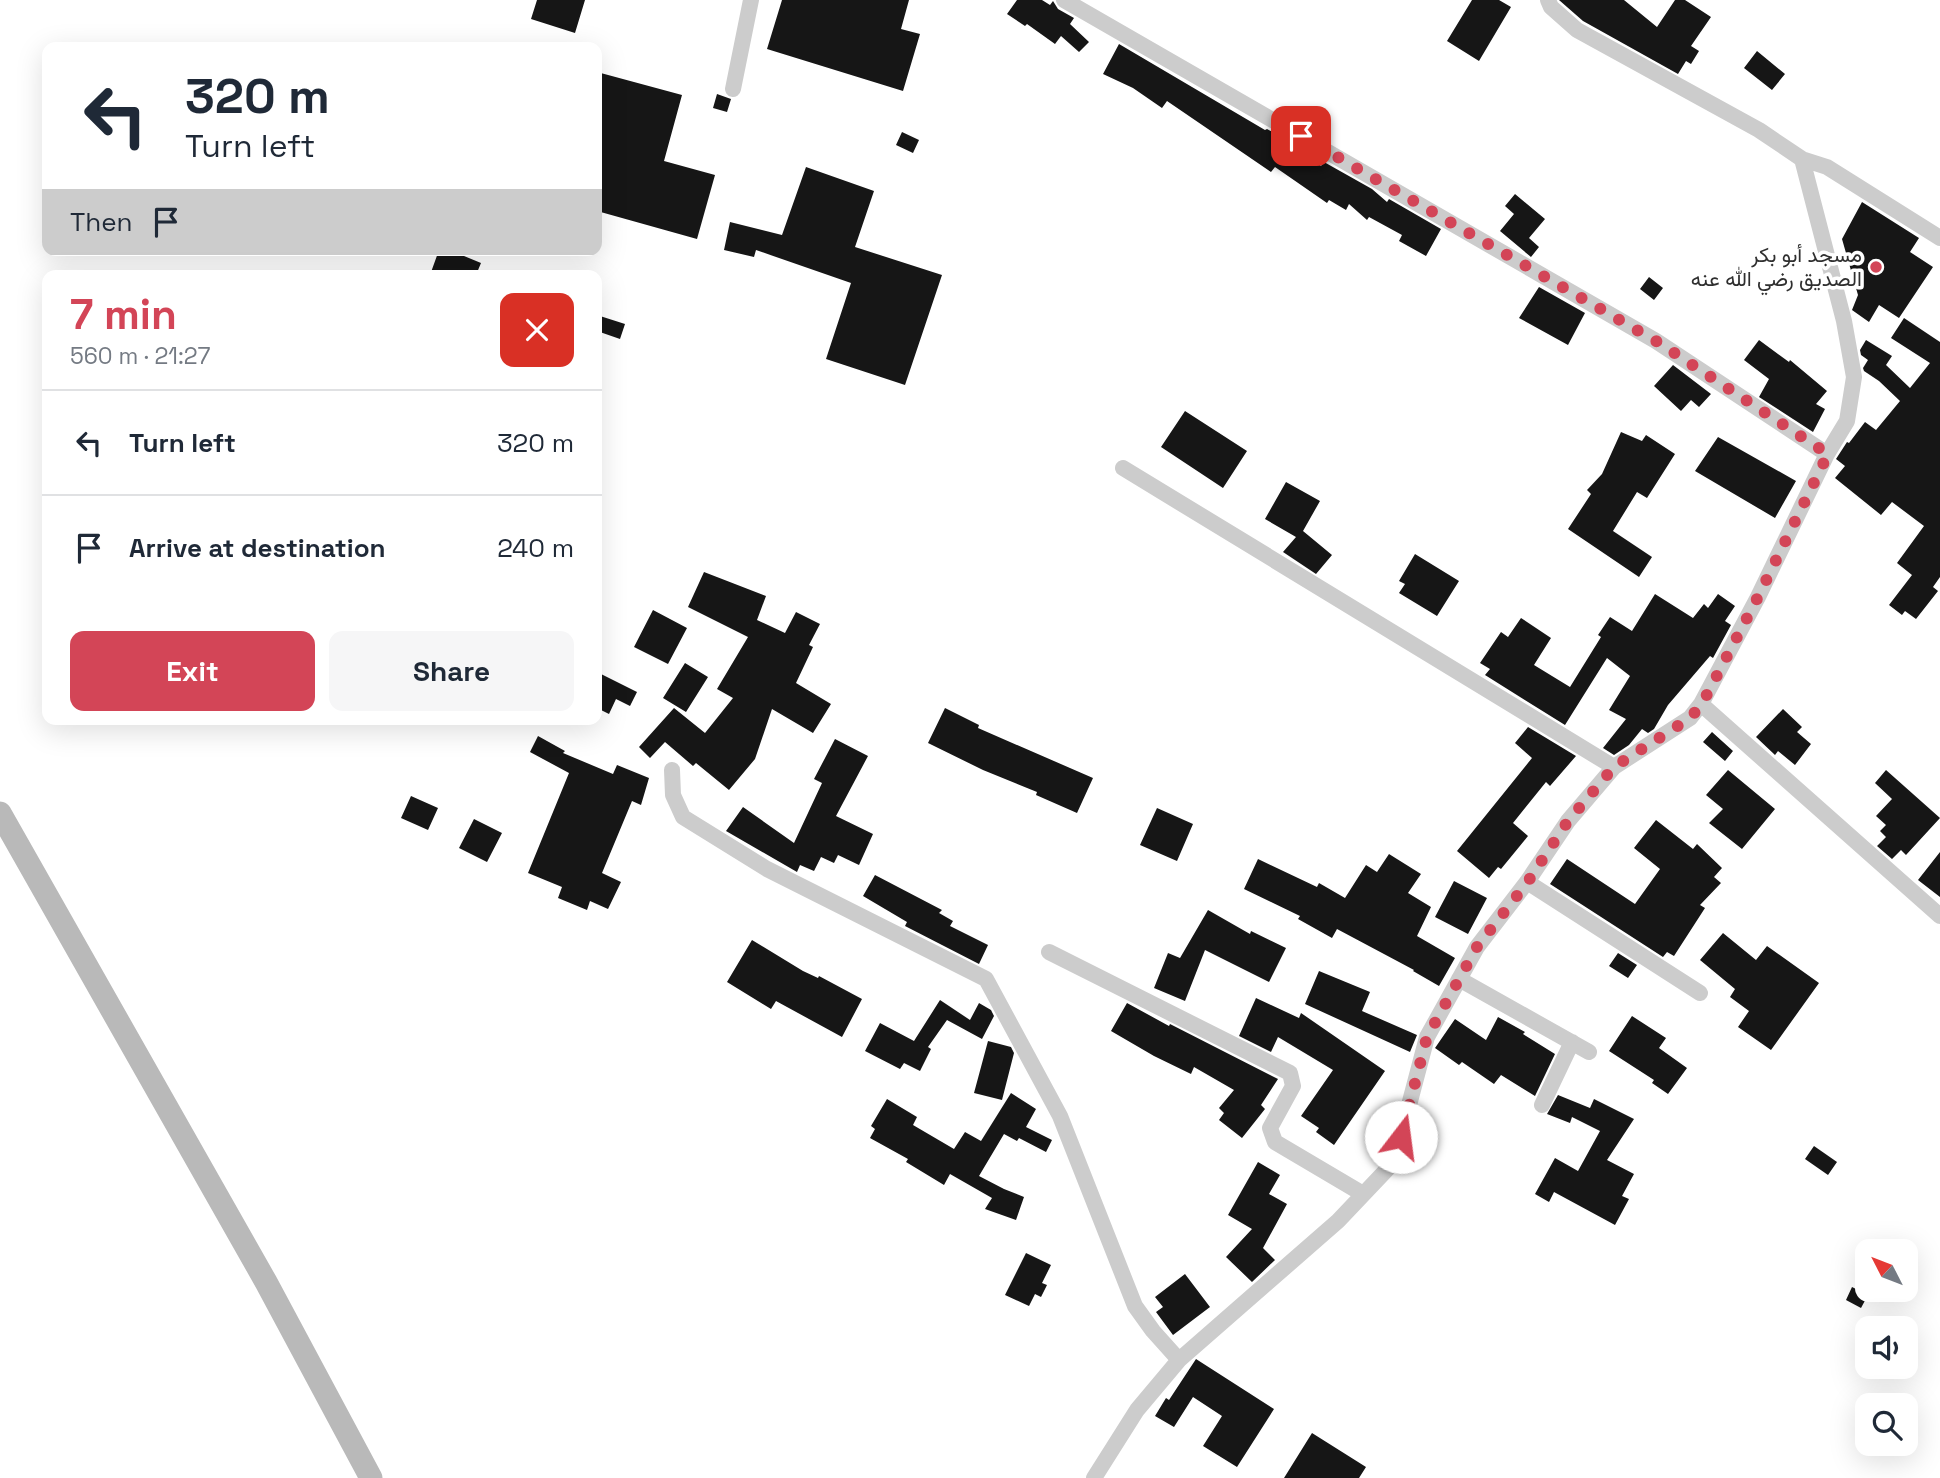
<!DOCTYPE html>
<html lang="en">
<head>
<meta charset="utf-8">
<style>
	body { margin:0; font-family:"Space Grotesk",Vazirmatn,sans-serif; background:#f6f6f7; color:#1f2937; height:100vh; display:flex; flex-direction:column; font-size:26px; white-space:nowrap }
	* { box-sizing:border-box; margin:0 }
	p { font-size:23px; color:#747a83 }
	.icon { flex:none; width:38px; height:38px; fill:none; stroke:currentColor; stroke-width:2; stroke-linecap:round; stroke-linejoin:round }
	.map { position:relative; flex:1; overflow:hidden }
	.drawer { position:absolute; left:42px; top:270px; width:560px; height:455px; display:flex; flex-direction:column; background:#fff; border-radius:14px; box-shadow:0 7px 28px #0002 }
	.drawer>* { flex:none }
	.guide { position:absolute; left:42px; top:42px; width:560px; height:214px; border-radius:14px; box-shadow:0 7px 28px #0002; background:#fff; color:#1f2937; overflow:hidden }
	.needle { width:46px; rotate:312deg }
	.controls { position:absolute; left:1855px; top:1239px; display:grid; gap:14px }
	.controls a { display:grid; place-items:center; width:63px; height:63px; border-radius:14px; background:#fff; box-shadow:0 7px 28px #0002; font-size:35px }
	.pin { position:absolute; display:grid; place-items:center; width:60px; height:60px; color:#fff; margin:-30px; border-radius:14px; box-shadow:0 4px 10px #0006 }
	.me { position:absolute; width:77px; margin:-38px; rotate:15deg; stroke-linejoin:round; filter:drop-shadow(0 0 5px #0008) }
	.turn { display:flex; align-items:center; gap:24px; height:147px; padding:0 28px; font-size:32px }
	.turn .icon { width:91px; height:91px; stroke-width:2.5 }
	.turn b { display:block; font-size:49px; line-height:60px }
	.then { display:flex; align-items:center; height:66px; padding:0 28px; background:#0003; gap:14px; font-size:26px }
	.round { display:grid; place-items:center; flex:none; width:74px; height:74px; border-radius:14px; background:#f6f6f7 }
	.headline { display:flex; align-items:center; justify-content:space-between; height:119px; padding:0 28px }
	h1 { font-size:42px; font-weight:700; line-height:52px; color:#d34557 }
	.action { display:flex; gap:14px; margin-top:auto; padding:14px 28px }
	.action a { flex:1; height:80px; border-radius:14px; background:#d34557; color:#fff; font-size:28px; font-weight:700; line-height:80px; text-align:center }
	.action a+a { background:#f6f6f7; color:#1f2937 }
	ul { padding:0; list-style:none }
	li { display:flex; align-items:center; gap:21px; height:105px; padding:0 28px; border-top:2px solid #e0e1e3 }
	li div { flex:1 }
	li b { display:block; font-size:26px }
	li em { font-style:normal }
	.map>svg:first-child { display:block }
	.building { fill:#161616 }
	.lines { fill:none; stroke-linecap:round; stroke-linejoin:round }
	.minor { stroke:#ccc; stroke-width:16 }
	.secondary { stroke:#b9b9b9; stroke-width:23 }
	.route { stroke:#d34557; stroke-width:12; stroke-dasharray:0 21.6 }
	.poi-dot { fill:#d34557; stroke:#fff; stroke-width:2.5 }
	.labels { text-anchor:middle; stroke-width:7; stroke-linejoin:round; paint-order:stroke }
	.poi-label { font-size:21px; fill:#2f2f2f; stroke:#fff; text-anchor:end }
</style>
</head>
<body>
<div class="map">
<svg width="1940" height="1478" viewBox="0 0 1940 1478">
	<rect width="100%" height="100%" fill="#fff"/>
	<path class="building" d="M 537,0 L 585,0 L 575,33 L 531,19 Z
		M 782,0 L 909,0 L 901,29 L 920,34 L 903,91 L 767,49 Z
		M 1017,0 L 1042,0 L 1050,5 L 1053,1 L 1058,9 L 1074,18 L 1070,24 L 1089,42 L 1079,52 L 1061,36 L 1055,44 L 1027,24 L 1025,26 L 1007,14 Z
		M 1472,0 L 1499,0 L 1511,7 L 1479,61 L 1447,41 Z
		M 1559,0 L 1624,0 L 1657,27 L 1675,0 L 1685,0 L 1711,17 L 1691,46 L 1699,51 L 1691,64 L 1686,61 L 1678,74 L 1583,21 Z
		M 1119,44 L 1265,130 L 1267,129 L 1287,140 L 1321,166 L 1324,162 L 1372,189 L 1387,202 L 1389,199 L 1441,229 L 1426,256 L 1399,241 L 1402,235 L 1369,217 L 1367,220 L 1349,204 L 1346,210 L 1329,200 L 1327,203 L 1275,167 L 1271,172 L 1167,101 L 1162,108 L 1133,88 L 1103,74 Z
		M 1757,51 L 1785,74 L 1772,90 L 1744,68 Z
		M 597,72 L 682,95 L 664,161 L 715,175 L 697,239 L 597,211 Z
		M 717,94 L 731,99 L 727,112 L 713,108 Z
		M 902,132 L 919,140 L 913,153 L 896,145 Z
		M 806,167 L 874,191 L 855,247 L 942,275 L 905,385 L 826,359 L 851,283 L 756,250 L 754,257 L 724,250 L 730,222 L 782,235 Z
		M 1515,194 L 1545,219 L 1529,238 L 1539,247 L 1531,257 L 1500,231 L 1514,214 L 1505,206 Z
		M 1862,202 L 1919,238 L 1910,252 L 1933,267 L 1899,318 L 1879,305 L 1869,322 L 1852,310 L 1858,295 L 1842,239 Z
		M 439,250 L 467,250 L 464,256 L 481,263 L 476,275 L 430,275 Z
		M 1649,277 L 1663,288 L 1654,300 L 1640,289 Z
		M 1539,287 L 1585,313 L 1568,345 L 1519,318 Z
		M 600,316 L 625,324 L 620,339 L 597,331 Z
		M 1904,318 L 1940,342 L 1940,577 L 1933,587 L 1938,591 L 1916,619 L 1905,611 L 1902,615 L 1889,605 L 1912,575 L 1897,563 L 1924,526 L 1892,502 L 1881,515 L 1835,478 L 1845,466 L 1836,459 L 1847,442 L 1849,443 L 1865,422 L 1876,430 L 1900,401 L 1879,381 L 1864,371 L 1863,368 L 1868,360 L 1861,355 L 1860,350 L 1866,340 L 1892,356 L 1886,365 L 1910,388 L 1930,363 L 1891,338 Z
		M 1759,340 L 1789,362 L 1790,360 L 1827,391 L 1816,404 L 1825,409 L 1813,432 L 1759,397 L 1769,379 L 1744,360 Z
		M 1673,365 L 1711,394 L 1699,407 L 1691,400 L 1681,411 L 1654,386 Z
		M 1185,411 L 1247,451 L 1223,488 L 1161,447 Z
		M 1621,432 L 1642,441 L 1646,435 L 1675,454 L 1647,498 L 1637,492 L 1613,531 L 1652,557 L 1639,577 L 1568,529 L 1591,494 L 1587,490 L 1602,474 Z
		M 1718,437 L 1796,481 L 1775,518 L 1695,471 Z
		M 1286,482 L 1320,501 L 1303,531 L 1332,555 L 1316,574 L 1283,552 L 1296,537 L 1265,519 Z
		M 1415,554 L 1459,581 L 1437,616 L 1399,593 L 1405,584 L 1399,581 Z
		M 704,572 L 766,596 L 757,620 L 785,633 L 796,612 L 820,624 L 809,645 L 813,647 L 796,683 L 831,704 L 813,733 L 772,709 L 755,759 L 729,790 L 696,763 L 693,766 L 665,742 L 650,758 L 639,747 L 674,708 L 705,733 L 733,698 L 717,689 L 748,637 L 688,607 Z
		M 1655,594 L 1693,618 L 1704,604 L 1708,608 L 1718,594 L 1735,606 L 1725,621 L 1731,625 L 1713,658 L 1710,656 L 1668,705 L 1654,729 L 1648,733 L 1642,729 L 1629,745 L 1614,755 L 1603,748 L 1626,719 L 1609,710 L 1630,676 L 1607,658 L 1565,725 L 1485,675 L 1490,669 L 1480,663 L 1501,632 L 1508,637 L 1521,618 L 1551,638 L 1534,665 L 1570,687 L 1601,637 L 1598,635 L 1610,617 L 1632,631 Z
		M 653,610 L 687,628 L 668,664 L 634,647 Z
		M 685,663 L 708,677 L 686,712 L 663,698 Z
		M 597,672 L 637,692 L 630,706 L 616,699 L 609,714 L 597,708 Z
		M 945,708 L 979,725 L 978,728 L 1093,778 L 1077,813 L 1036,795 L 1037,792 L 983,770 L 928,743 Z
		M 1783,709 L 1802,727 L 1797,732 L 1811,744 L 1795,765 L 1778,751 L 1775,755 L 1756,737 Z
		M 1528,727 L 1576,756 L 1550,786 L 1546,782 L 1513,823 L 1528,836 L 1501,869 L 1498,867 L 1489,878 L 1457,851 L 1532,758 L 1515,743 Z
		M 1712,732 L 1733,751 L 1725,761 L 1703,742 Z
		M 538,736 L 565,751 L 563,753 L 613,774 L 617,765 L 649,778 L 641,805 L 632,801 L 602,873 L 621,882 L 608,909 L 590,901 L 587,910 L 558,898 L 562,887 L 528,873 L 569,773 L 530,752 Z
		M 835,739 L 868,756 L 836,816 L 873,834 L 859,865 L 838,855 L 834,863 L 821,857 L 814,871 L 800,865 L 797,872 L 726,831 L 743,807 L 794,843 L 822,783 L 814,779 Z
		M 1728,770 L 1775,809 L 1742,849 L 1709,823 L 1723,809 L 1706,795 Z
		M 1886,770 L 1940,818 L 1906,855 L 1901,850 L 1892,859 L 1877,846 L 1886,837 L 1880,831 L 1886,825 L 1876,816 L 1892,799 L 1875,783 Z
		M 411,796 L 438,808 L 428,830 L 401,818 Z
		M 1157,808 L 1193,824 L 1177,861 L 1140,845 Z
		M 474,819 L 502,833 L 487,862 L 459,848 Z
		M 1656,820 L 1693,849 L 1697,844 L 1722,868 L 1714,877 L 1721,883 L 1700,905 L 1705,908 L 1674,956 L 1667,952 L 1663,957 L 1550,884 L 1567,859 L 1635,904 L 1660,869 L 1634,848 Z
		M 1940,852 L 1940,897 L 1918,880 Z
		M 1389,854 L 1421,874 L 1408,893 L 1431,907 L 1417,936 L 1455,958 L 1439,986 L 1413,971 L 1414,970 L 1337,929 L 1332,938 L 1298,919 L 1300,916 L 1244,889 L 1258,859 L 1317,887 L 1319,883 L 1345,898 L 1366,865 L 1377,872 Z
		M 875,875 L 942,910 L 939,913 L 953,921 L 950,926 L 988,945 L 979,964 L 905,926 L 907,922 L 863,896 Z
		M 1454,881 L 1487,898 L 1468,934 L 1435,917 Z
		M 1208,910 L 1250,934 L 1251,931 L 1286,948 L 1269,982 L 1205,950 L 1185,1001 L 1154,988 L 1168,953 L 1180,958 Z
		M 1723,933 L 1756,960 L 1767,946 L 1819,983 L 1771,1050 L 1738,1027 L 1749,1011 L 1730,997 L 1735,989 L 1700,960 Z
		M 752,940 L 803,971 L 818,978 L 819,976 L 862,999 L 842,1037 L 776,1001 L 771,1009 L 727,982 Z
		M 1618,953 L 1637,965 L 1628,978 L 1609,966 Z
		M 1319,971 L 1370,992 L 1362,1011 L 1417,1035 L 1410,1052 L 1305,1004 Z
		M 1256,998 L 1299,1018 L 1301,1013 L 1385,1071 L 1334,1145 L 1316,1132 L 1319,1128 L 1301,1116 L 1333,1070 L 1278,1037 L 1271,1052 L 1239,1036 Z
		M 940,1000 L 970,1020 L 979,1003 L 991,1010 L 994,1016 L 982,1039 L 947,1020 L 928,1047 L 931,1049 L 920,1071 L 904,1063 L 900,1069 L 865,1051 L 880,1023 L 914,1041 Z
		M 1127,1003 L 1169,1026 L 1170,1024 L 1278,1079 L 1261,1105 L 1265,1109 L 1242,1138 L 1219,1120 L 1224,1113 L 1219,1108 L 1234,1090 L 1194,1067 L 1191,1074 L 1154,1056 L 1111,1031 Z
		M 1632,1016 L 1666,1038 L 1659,1048 L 1687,1068 L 1668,1094 L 1652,1083 L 1654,1080 L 1609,1051 Z
		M 1498,1017 L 1525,1032 L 1523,1034 L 1555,1054 L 1535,1096 L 1501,1075 L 1494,1084 L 1462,1062 L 1459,1065 L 1435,1048 L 1455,1019 L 1486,1040 Z
		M 988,1041 L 1011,1047 L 1014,1053 L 1002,1100 L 974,1093 Z
		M 1011,1093 L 1036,1109 L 1026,1127 L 1052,1140 L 1046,1152 L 1019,1138 L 1017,1141 L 1004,1134 L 979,1176 L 1004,1189 L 1024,1197 L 1016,1220 L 985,1209 L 992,1198 L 950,1174 L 944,1185 L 906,1162 L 908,1159 L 870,1138 L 875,1129 L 871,1126 L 887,1099 L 917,1117 L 913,1125 L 954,1149 L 965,1132 L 981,1141 Z
		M 1558,1095 L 1590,1108 L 1594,1099 L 1634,1119 L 1607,1160 L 1634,1174 L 1622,1196 L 1629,1199 L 1615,1225 L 1554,1192 L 1549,1202 L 1535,1194 L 1555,1158 L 1578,1171 L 1600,1131 L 1572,1117 L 1570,1123 L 1547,1114 Z
		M 1814,1146 L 1837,1162 L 1828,1175 L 1805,1159 Z
		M 1258,1162 L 1280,1175 L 1269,1194 L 1287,1204 L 1263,1248 L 1275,1260 L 1252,1282 L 1226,1257 L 1252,1229 L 1228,1215 Z
		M 1026,1253 L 1051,1265 L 1042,1283 L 1047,1285 L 1041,1297 L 1035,1294 L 1029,1306 L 1005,1295 Z
		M 1185,1274 L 1210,1307 L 1173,1335 L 1156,1312 L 1163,1307 L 1155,1297 Z
		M 1852,1287 L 1868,1295 L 1861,1308 L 1846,1300 Z
		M 1196,1359 L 1274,1409 L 1237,1467 L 1203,1446 L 1222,1416 L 1193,1397 L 1174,1427 L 1155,1416 L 1166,1398 L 1169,1400 Z
		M 1312,1433 L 1366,1467 L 1359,1478 L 1284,1478 Z"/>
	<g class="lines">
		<path class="minor" d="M 1064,0 L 1656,341 L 1827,454
			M 733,89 L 751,0
			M 1802,159 L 1827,167 L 1940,238
			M 1123,468 L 1614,767
			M 1701,704 L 1940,916
			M 672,770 L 673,795 L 683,817 L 767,869 L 986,979 L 1060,1116 L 1135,1306 L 1153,1331 L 1179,1360
			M 1527,882 L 1700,993
			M 1049,952 L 1290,1073 L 1293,1086 L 1270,1128 L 1275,1142 L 1363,1194
			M 1459,979 L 1589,1052
			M 1542,1105 L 1572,1042
			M 1094,1478 L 1137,1410 L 1179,1360 L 1338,1221 L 1394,1162 L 1427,1037 L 1477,947 L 1527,882 L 1568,821 L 1614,767 L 1690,718 L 1701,704 L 1758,597 L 1827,454 L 1847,421 L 1854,377 L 1844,321 L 1802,159 L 1759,130 L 1577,30 L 1551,7 L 1548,0"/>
		<path class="secondary" d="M 0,813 L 266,1282 L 371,1478"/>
	</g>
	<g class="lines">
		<path class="route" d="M 1301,136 L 1656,341 L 1828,454 L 1758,597 L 1702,704 L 1690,718 L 1614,767 L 1568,821 L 1527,883 L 1477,947 L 1427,1037 L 1401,1137"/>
	</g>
	<circle class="poi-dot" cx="1876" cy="267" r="7"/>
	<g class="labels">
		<g class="poi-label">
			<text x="1862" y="262">مسجد أبو بكر<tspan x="1862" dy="24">الصديق رضي الله عنه</tspan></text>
		</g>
	</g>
</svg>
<div class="controls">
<a><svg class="needle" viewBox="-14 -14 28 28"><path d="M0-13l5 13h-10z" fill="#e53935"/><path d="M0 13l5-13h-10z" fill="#747a83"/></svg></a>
<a><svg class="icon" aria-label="sound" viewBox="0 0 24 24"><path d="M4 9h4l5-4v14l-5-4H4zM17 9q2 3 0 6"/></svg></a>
<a><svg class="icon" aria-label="search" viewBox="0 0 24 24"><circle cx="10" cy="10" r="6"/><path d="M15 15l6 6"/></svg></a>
</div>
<div class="pin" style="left:1301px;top:136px;background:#d93025"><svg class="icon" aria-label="arrive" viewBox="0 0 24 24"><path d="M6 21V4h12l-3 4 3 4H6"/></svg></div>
<svg class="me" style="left:1401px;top:1137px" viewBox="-20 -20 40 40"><circle r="19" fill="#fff"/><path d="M0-13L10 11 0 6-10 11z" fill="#d34557"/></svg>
<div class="guide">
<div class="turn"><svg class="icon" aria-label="left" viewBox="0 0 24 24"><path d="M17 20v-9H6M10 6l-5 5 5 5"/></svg><div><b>320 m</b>Turn left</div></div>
<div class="then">Then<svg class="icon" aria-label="arrive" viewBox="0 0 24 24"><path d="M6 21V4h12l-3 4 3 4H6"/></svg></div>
</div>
<section class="drawer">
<div class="headline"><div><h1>7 min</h1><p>560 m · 21:27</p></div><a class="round" style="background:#d93025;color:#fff"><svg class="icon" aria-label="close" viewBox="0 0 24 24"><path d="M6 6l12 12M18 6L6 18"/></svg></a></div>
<ul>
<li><svg class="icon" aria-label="left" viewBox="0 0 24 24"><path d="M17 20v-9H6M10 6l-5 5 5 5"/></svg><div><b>Turn left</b></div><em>320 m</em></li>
<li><svg class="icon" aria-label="arrive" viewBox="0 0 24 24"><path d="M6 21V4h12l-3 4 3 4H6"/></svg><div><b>Arrive at destination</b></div><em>240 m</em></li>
</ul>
<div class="action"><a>Exit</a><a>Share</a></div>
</section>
</div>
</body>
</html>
